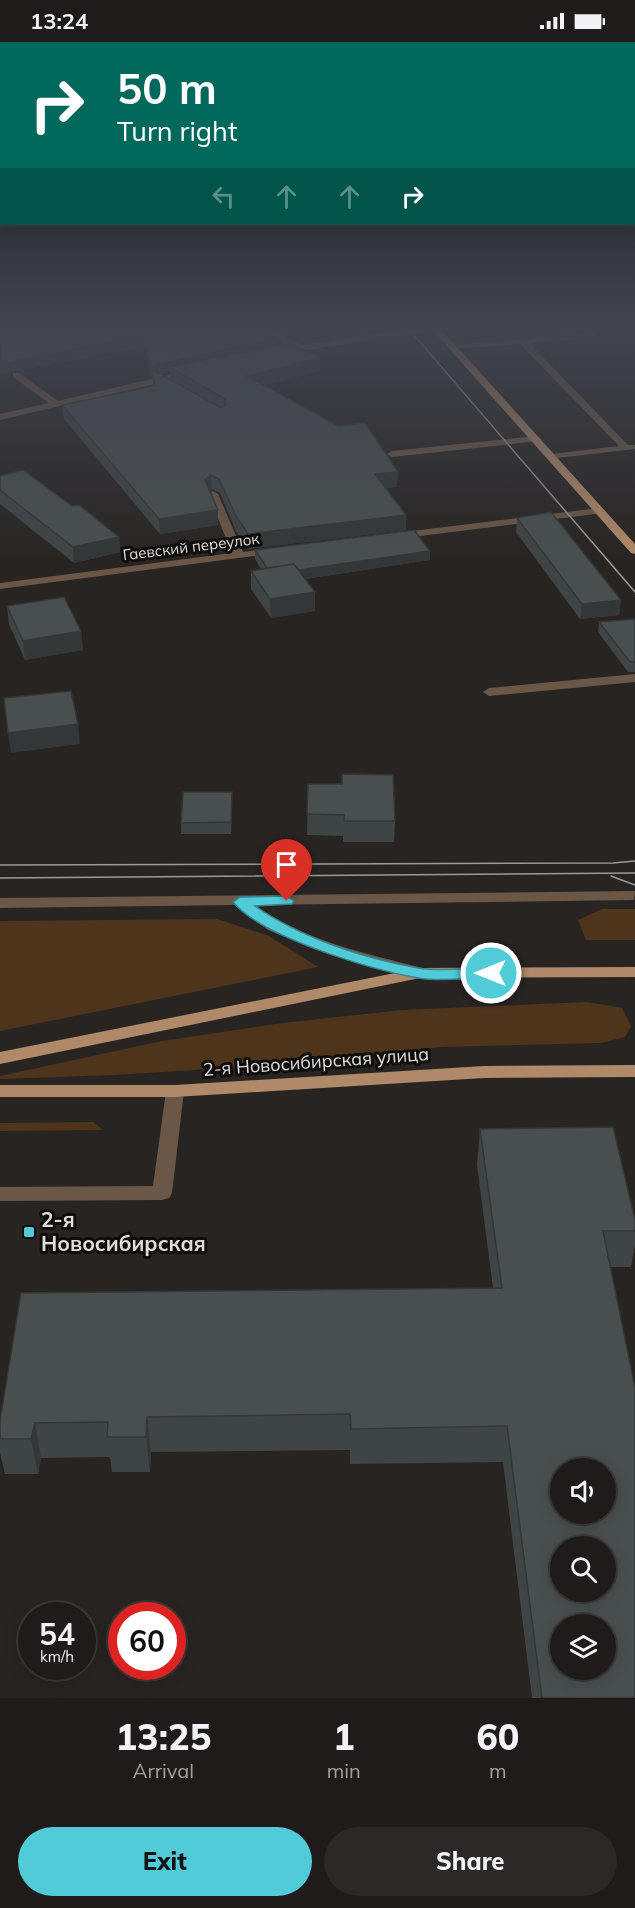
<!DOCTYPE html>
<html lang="en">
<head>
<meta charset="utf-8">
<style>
	body { margin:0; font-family:Mulish,sans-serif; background:#2b2827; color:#f1f3f6; height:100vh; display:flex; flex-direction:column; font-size:22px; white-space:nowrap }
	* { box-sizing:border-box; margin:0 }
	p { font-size:20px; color:#a1a1a2 }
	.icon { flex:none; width:33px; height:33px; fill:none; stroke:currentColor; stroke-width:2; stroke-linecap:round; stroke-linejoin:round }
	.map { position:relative; height:1656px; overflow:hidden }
	.side { display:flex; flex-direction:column; background:#1e1b1a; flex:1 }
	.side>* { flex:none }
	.hud { position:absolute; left:0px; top:0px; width:636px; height:183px; box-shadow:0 3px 15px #0003,0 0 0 2px #3c3939; background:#00695c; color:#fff; overflow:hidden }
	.fabs { position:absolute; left:550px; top:1416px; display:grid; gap:12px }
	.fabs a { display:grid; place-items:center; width:66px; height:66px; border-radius:50%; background:#1e1b1a; box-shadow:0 3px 15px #0003,0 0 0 2px #3c3939; font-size:30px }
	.speed { position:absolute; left:18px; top:1560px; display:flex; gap:12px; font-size:30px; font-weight:700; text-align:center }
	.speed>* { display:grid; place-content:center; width:78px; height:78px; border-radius:50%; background:#1e1b1a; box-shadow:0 3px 15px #0003,0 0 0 2px #3c3939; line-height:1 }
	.speed small { font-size:15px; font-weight:400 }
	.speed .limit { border:9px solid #d22; background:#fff; color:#111 }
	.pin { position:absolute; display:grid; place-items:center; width:51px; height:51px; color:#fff; margin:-62px -26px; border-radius:50% 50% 50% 0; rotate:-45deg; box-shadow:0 0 6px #0007 }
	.pin .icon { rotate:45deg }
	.me { position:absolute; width:66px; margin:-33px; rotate:270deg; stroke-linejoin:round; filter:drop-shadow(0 0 4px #0008) }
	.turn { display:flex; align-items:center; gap:21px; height:126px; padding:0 18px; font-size:27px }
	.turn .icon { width:78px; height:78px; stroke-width:2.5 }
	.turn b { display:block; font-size:42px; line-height:51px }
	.lanes { display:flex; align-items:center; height:57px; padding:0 18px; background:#0003; justify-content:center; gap:30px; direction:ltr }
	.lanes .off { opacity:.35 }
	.eta { display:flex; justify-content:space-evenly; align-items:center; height:102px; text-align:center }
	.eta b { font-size:36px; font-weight:800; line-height:42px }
	.button { display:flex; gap:12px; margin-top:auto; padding:12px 18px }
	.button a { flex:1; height:69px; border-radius:36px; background:#52cbd9; color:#111; font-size:24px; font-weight:800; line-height:69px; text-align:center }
	.button a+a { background:#2b2827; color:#f1f3f6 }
	.status { display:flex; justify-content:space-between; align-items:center; height:42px; padding:0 30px; background:#1e1b1a; direction:ltr }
	.status svg { height:16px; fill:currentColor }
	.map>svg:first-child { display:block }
	.green { fill:#4f341c }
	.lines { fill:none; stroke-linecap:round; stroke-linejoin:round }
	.minor { fill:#6a5748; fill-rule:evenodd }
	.major { fill:#b08969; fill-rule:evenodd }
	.tram { stroke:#9c9a98; stroke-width:1.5 }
	.wall { fill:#3f4444; fill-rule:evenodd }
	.shaded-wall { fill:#333737 }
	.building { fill:#494f4f; stroke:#333737; stroke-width:1.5; fill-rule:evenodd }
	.route { fill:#52cbd9; stroke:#35848d; stroke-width:1.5 }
	.poi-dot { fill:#52cbd9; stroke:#0f0e0d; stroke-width:2 }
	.labels { text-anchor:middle; stroke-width:6; stroke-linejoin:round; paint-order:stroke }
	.far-street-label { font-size:15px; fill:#e0dedc; stroke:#0f0e0d }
	.street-label { font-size:18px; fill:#e0dedc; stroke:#0f0e0d }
	.near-poi-label { font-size:21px; font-weight:bold; fill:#e0dedc; stroke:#0f0e0d; text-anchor:start }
</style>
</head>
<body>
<div class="status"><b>13:24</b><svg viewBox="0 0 49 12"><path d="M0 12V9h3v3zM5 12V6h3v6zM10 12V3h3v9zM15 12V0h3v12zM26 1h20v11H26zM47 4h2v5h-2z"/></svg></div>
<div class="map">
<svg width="635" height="1656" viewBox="0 0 635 1656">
	<rect width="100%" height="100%" fill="#282422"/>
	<path class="green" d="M 602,867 L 635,867 L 635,898 L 586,898 L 578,878 Z
		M 217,877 L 269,894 L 318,925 L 0,989 L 0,879 Z
		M 587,960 L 622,966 L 631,984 L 625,995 L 601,1001 L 442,1005 L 271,1023 L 115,1033 L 0,1037 L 0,1034 L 162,999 L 282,981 L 403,968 Z
		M 93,1080 L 103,1088 L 0,1089 L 0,1081 Z"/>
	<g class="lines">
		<path class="minor" d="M 256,286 L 267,286 L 302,303 L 394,289 L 447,286 L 277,313 L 273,310 L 274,308 L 292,305 Z
			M 580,286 L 589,286 L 597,294 L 593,296 L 529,301 L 628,403 L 635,403 L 635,407 L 548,417 L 546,415 L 551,412 L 619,404 L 520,302 L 451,307 L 447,305 L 451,303 L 586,292 Z
			M 190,328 L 193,329 L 193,333 L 0,378 L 0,372 L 49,361 L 13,335 L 13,331 L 19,331 L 58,359 Z
			M 536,394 L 541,397 L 539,399 L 392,415 L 387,412 L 392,409 Z
			M 213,449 L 218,452 L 243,510 L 274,506 L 278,507 L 278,511 L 0,547 L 0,541 L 232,511 L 208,452 Z
			M 599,466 L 603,467 L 603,471 L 396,497 L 391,494 L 396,491 Z
			M 635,632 L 635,640 L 489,654 L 483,650 L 489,646 Z
			M 635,849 L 634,858 L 255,863 C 306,900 366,911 426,927 L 428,931 L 426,935 L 420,936 L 327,912 L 268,888 L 235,863 L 0,866 L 0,856 Z
			M 175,1043 L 181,1044 L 184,1049 L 172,1151 L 169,1156 L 162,1158 L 0,1159 L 0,1145 L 153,1144 L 166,1049 L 169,1044 Z"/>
		<path class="major" d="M 431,286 L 440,286 L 635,502 L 635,512 L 631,511 Z
			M 635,925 L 635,935 L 420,936 L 0,1022 L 0,1010 L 420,926 Z
			M 635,1023 L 635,1035 L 484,1036 L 175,1055 L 0,1055 L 0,1043 L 175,1043 L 484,1024 Z"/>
		<path class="tram" d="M 408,286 L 635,550
			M 0,823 L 613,821 L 635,819
			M 611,834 L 635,843
			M 0,836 L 635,831"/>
	</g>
	<path class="wall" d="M 0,286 L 274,303 L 320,316 L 320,329 L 264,343 L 397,445 L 385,446 L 406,473 L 406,488 L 248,507 L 236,489 L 220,451 L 212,447 L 210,449 L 218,468 L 218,483 L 160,492 L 64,377 L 62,363 L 153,344 L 152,334 L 151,335 L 145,304 L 0,332 ZM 170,330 L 170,338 L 161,332 Z
		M 0,434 L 72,464 L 119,495 L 120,510 L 74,521 L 0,462 Z
		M 517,476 L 621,558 L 619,573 L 580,577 L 516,490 Z
		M 255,508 L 430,509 L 430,518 L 305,537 L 315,550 L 315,569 L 271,576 L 251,547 L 251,529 L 261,527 L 255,517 Z
		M 7,564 L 81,589 L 83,608 L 25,618 L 9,582 Z
		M 635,577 L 635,630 L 628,630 L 598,590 L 599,580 Z
		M 308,742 L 395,779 L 394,800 L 343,800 L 343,794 L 307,793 Z
		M 232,761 L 231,792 L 181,792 L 181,781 Z
		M 480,1087 L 635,1178 L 635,1203 L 631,1225 L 610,1225 L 635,1656 L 532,1656 L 503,1420 L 350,1422 L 350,1408 L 151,1410 L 150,1430 L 112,1430 L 110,1415 L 41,1416 L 38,1432 L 5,1432 L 0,1411 L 0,1379 L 493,1246 L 477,1123 Z"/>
	<path class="shaded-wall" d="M 144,294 L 145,304 L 0,332 L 0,322 Z
		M 274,297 L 274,307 L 169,325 L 170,330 L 153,334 L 152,330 L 152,334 L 151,335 L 150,324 Z
		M 320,316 L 320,329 L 248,347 L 247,334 Z
		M 398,430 L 397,445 L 374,447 L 375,432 Z
		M 211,433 L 212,447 L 206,453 L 205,438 Z
		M 218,468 L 218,483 L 160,492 L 159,477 Z
		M 406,473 L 406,488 L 248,507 L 248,492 Z
		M 119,495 L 120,510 L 74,521 L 73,505 Z
		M 430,509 L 430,518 L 271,542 L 271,532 Z
		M 315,550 L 315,569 L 271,576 L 270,557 Z
		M 621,558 L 619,573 L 580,577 L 582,562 Z
		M 81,589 L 83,608 L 25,618 L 23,599 Z
		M 78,682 L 80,702 L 11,711 L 8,691 Z
		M 147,1375 L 151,1410 L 150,1430 L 146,1395 Z
		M 35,1381 L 41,1416 L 38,1432 L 31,1397 Z"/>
	<path class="building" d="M 0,286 L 254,286 L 274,297 L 150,324 L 144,294 L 0,322 Z
		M 288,301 L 320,316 L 247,334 L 338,384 L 365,381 L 398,430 L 375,432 L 406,473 L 248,492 L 236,474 L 219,437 L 211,433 L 205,438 L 218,468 L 159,477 L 62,363 L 155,344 L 152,330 L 155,329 L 221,366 L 225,364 L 225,357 L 169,325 Z
		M 23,428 L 72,464 L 79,463 L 119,495 L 73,505 L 0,448 L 0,434 Z
		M 551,470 L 621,558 L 582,562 L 517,476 Z
		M 414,488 L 430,509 L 299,528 L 294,522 L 267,526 L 255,508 Z
		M 294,522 L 315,550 L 270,557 L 251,529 Z
		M 64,555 L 81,589 L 23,599 L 7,564 Z
		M 635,577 L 635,620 L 630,620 L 599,580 Z
		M 71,649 L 78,682 L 8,691 L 4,656 Z
		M 342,732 L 393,733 L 395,779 L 344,779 L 344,773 L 307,772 L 308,742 L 342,742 Z
		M 183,750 L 232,750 L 231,780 L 181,781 Z
		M 613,1085 L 635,1178 L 635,1189 L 603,1189 L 635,1346 L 635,1656 L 542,1656 L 507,1384 L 351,1387 L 350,1372 L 147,1375 L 146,1395 L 107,1395 L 108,1380 L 35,1381 L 31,1397 L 0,1397 L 0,1379 L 21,1251 L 502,1246 L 480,1087 ZM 561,1426 L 606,1426 L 606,1472 L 561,1472 ZM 561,1504 L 606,1504 L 606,1550 L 561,1550 ZM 561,1582 L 606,1582 L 606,1628 L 561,1628 Z"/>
	<linearGradient id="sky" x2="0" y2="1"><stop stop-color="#161413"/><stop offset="0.55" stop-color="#42454f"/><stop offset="1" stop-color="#42454f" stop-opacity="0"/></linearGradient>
	<rect width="635" height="518" fill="url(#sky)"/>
	<path class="route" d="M 287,854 L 294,859 L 292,862 L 255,864 C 301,896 363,916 418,926 C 441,930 468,926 491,926 L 499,931 L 491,936 C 468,936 441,940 418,936 C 373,928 261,895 233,860 L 240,855 Z"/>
	<rect class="poi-dot" x="23" y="1184" width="12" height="12" rx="3"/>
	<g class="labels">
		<g class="far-street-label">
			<text transform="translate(191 505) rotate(-7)" y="5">Гаевский переулок</text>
		</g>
		<g class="street-label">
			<text transform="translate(316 1020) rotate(-4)" y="6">2-я Новосибирская улица</text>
		</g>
		<g class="near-poi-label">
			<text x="41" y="1185">2-я<tspan x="41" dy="24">Новосибирская</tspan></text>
		</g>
	</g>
</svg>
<div class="fabs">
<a><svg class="icon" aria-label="sound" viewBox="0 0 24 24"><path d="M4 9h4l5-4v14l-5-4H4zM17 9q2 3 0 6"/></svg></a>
<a><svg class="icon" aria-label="search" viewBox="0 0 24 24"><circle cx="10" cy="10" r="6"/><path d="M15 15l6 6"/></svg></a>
<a><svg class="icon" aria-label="layers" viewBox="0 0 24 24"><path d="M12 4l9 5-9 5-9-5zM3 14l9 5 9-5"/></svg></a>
</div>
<div class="speed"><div>54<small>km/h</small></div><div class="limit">60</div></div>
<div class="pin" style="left:287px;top:859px;background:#d93025"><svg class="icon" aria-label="arrive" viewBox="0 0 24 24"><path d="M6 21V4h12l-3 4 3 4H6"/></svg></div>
<svg class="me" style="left:491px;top:931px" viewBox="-20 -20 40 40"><circle r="17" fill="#52cbd9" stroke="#fff" stroke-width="3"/><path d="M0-11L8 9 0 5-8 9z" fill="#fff"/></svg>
<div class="hud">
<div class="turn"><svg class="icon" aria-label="right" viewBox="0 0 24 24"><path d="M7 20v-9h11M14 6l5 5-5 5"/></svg><div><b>50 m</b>Turn right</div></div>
<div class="lanes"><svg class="icon off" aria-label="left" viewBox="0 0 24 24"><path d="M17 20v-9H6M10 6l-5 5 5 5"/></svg><svg class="icon off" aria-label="ahead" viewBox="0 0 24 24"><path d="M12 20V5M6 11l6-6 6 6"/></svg><svg class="icon off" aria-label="ahead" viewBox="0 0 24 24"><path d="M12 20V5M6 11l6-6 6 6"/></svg><svg class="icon" aria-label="right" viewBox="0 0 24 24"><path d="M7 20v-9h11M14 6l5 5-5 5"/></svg></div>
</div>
</div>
<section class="side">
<div class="eta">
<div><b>13:25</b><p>Arrival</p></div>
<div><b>1</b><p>min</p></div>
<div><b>60</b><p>m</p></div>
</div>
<div class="button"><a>Exit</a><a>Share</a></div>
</section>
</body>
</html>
